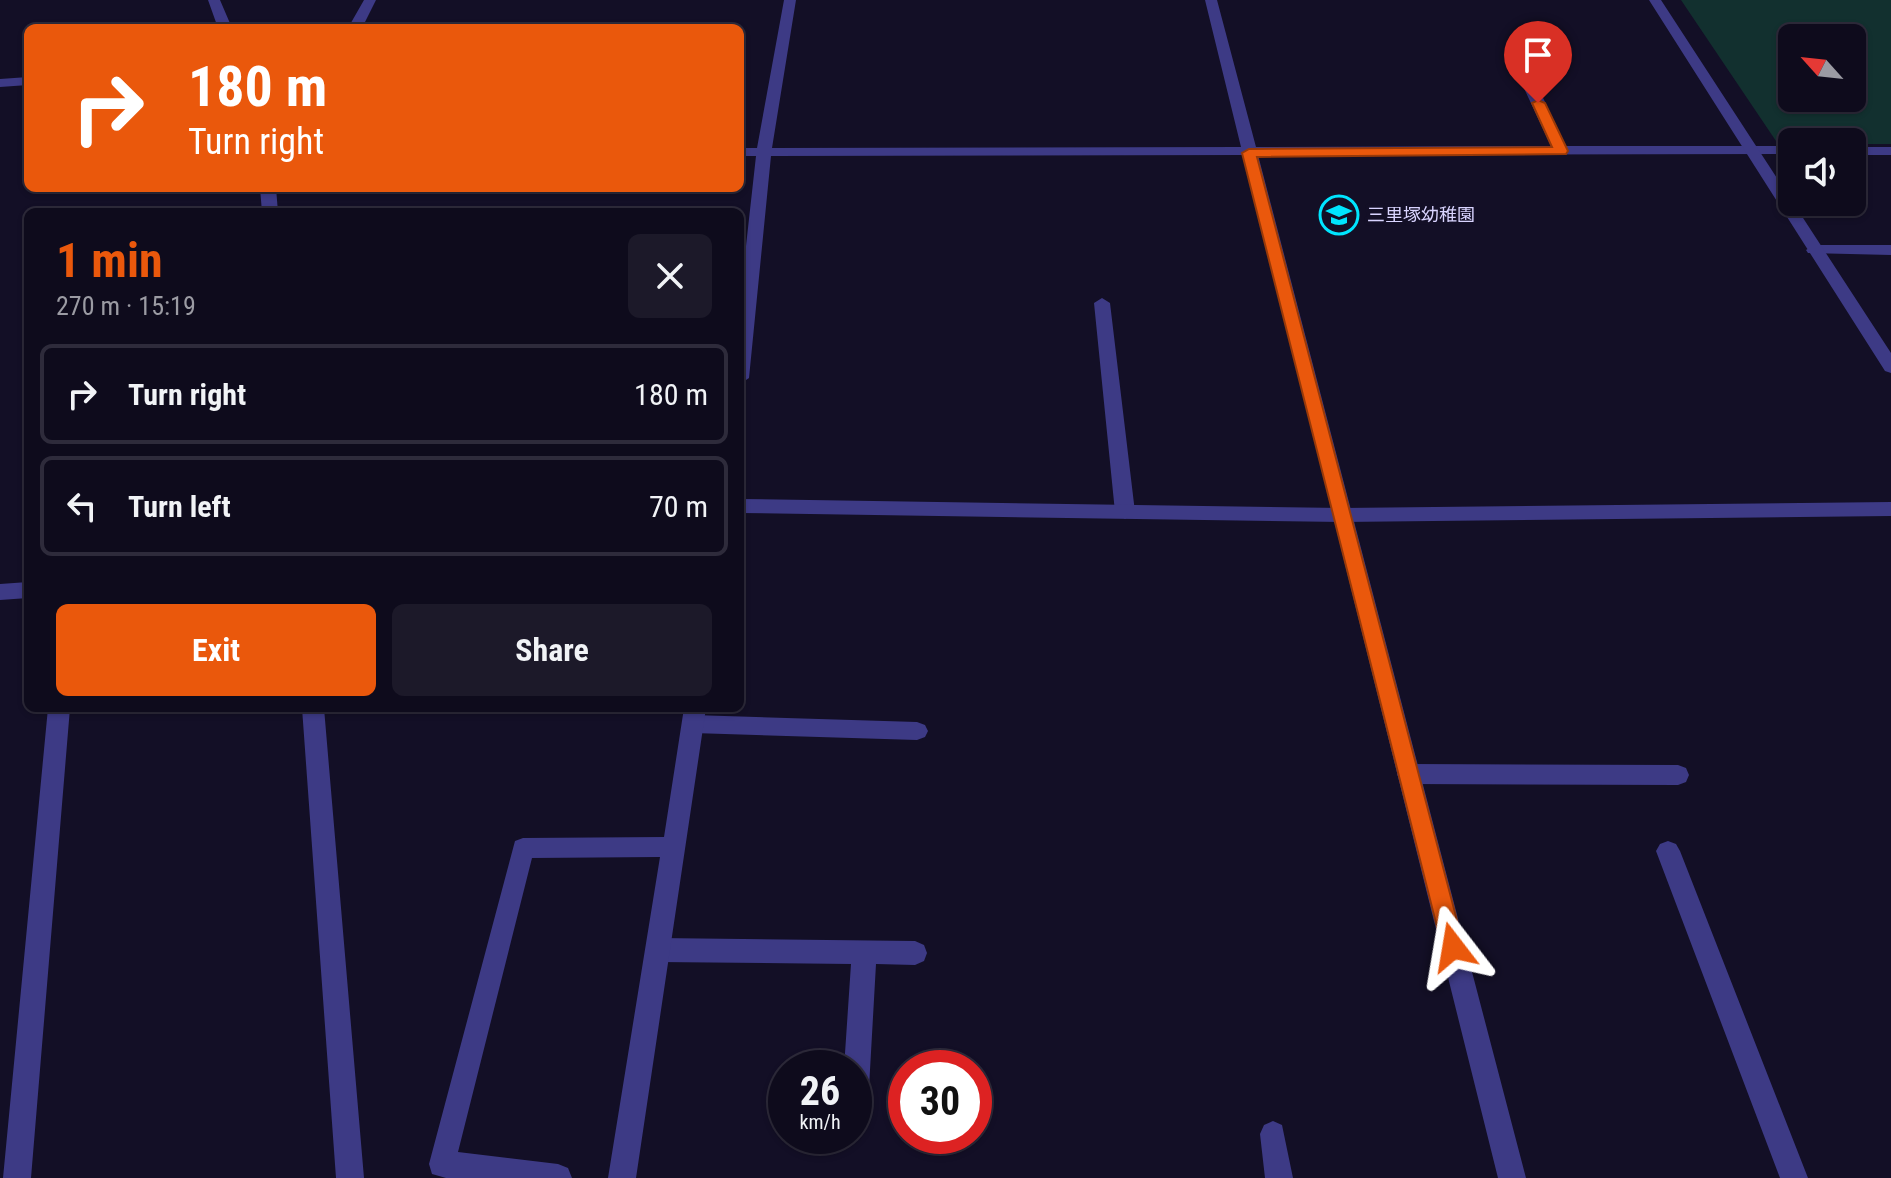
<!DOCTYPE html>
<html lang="en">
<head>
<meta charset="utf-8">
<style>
	body { margin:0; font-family:"Roboto Condensed","Noto Sans JP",sans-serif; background:#1c1929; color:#f1f3f6; height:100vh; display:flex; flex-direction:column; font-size:30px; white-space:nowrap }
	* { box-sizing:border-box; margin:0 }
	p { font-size:26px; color:#9b9ba3 }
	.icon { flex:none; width:44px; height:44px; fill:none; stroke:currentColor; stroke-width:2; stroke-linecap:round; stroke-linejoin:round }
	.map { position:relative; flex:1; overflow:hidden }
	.sheet { position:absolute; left:24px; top:208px; width:720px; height:504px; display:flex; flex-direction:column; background:#0e0b1c; border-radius:12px; box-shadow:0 2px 6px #0004,0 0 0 2px #2e2b3b }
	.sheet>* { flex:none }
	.guide { position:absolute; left:24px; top:24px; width:720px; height:168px; border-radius:12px; box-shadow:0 2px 6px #0004,0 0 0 2px #2e2b3b; background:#ea580c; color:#fff; overflow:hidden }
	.needle { width:52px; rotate:297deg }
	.buttons { position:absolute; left:1778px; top:24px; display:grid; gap:16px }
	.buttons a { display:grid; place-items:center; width:88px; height:88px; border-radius:12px; background:#0e0b1c; box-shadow:0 2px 6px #0004,0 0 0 2px #2e2b3b; font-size:40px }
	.speed { position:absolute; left:768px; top:1050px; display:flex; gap:16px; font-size:40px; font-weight:700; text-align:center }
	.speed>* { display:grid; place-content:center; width:104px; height:104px; border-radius:50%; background:#0e0b1c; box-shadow:0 2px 6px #0004,0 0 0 2px #2e2b3b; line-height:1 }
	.speed small { font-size:20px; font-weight:400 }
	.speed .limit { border:12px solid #d22; background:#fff; color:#111 }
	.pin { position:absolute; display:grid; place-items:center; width:68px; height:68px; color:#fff; margin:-82px -34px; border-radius:50% 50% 50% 0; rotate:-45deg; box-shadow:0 0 8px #0007 }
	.pin .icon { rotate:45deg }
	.me { position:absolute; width:88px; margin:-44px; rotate:346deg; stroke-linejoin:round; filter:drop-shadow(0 0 6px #0008) }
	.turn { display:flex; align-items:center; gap:28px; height:168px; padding:0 32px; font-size:36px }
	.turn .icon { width:104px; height:104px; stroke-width:2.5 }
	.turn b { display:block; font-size:56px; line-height:68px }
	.round { display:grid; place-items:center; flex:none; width:84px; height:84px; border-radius:12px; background:#1c1929 }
	.summary { display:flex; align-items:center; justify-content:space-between; height:136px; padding:0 32px }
	h1 { font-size:48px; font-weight:700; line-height:60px; color:#ea580c }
	.primary-button { display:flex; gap:16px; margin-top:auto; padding:16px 32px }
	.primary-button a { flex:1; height:92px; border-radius:12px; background:#ea580c; color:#fff; font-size:32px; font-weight:700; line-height:92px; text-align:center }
	.primary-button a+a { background:#1c1929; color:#f1f3f6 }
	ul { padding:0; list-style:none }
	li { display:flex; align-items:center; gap:24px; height:100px; margin:0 16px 12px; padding:0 16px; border:4px solid #2e2b3b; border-radius:12px }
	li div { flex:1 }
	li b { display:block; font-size:30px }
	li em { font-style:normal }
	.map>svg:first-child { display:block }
	.green { fill:#12302f; fill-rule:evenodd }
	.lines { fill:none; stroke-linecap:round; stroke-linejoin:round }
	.service { fill:#3d3a85; fill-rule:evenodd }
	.minor { fill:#3d3a85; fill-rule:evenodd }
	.tertiary { fill:#3d3a85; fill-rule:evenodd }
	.route { fill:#ea580c; stroke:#983908; stroke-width:2 }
	.labels { text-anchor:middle; stroke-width:8; stroke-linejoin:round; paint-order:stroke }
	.far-poi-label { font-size:18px; fill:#d9d4ff; stroke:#130f26; text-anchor:start }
</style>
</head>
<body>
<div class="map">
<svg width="1891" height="1178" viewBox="0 0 1891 1178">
	<rect width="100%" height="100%" fill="#130f26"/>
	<path class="green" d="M 1681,0 L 1891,0 L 1891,144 L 1778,144 ZM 1792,38 L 1852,38 L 1852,98 L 1792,98 Z"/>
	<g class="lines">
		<path class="service" d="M 1814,245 L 1891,245 L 1891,255 L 1808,253 L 1806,250 Z
			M 1102,298 L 1110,303 L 1135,512 L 1125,519 L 1115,512 L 1094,303 Z
			M 693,715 L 917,722 L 925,725 L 928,731 L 925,737 L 917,740 L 693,733 L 685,730 L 682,724 L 685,718 Z
			M 1408,764 L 1678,765 L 1686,768 L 1689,775 L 1686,782 L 1678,785 L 1408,784 L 1400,781 L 1397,774 L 1400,767 Z
			M 658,938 L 915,941 L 924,945 L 927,953 L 924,961 L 915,965 L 876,964 L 867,1123 L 863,1132 L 854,1136 L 853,1136 L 854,1068 L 844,1068 L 851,964 L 658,962 L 649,958 L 646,950 L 649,942 Z
			M 1273,1121 L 1282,1125 L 1293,1178 L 1265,1178 L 1260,1134 L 1264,1125 Z"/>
		<path class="minor" d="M 208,0 L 220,0 L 232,28 L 218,28 Z
			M 364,0 L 376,0 L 362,28 L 348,28 Z
			M 784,0 L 796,0 L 772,148 L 1241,147 L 1205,0 L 1217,0 L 1256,147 L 1551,146 L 1509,56 L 1516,52 L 1523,56 L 1566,146 L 1792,146 L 1792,154 L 1258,155 L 1526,1178 L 1498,1178 L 1243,155 L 771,156 L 749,378 L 740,384 L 740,300 L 756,156 L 740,156 L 740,148 L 757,148 Z
			M 28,77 L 28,85 L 0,87 L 0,79 Z
			M 1852,147 L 1891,147 L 1891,155 L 1852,155 Z
			M 260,188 L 276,188 L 278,212 L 262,212 Z
			M 28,582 L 28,598 L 0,600 L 0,584 Z
			M 48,708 L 70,708 L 31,1178 L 3,1178 Z
			M 302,708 L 324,708 L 364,1178 L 336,1178 Z
			M 684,708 L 706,708 L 636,1178 L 608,1178 L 660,857 L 532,858 L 458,1152 L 558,1164 L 568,1168 L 572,1178 L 446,1178 L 432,1174 L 429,1164 L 515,841 L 523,838 L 664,837 Z
			M 1668,841 L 1676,844 L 1680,851 L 1808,1178 L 1780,1178 L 1656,851 L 1660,844 Z"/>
		<path class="tertiary" d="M 1649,0 L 1661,0 L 1891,353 L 1891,373 L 1885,371 Z
			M 740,499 L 1342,508 L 1891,502 L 1891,516 L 1342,522 L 740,513 Z"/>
	</g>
	<path class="route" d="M 1538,100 L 1545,103 L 1568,151 L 1566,154 L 1257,157 L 1464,947 L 1461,954 L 1453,957 L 1445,954 L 1442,947 L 1242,153 L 1249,149 L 1552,147 L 1532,103 Z"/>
	<defs>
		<symbol id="school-ring" viewBox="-11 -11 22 22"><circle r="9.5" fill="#130f26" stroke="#00e5ff" stroke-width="1.5"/><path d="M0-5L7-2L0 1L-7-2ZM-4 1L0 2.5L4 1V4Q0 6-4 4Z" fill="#00e5ff"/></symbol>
	</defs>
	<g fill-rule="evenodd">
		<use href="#school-ring" x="1317" y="193" width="44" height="44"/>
	</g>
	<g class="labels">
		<g class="far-poi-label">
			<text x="1367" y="221">三里塚幼稚園</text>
		</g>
	</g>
</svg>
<div class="buttons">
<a><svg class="needle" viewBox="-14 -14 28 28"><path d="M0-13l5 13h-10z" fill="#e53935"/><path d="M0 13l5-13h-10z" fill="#9b9ba3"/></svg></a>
<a><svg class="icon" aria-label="sound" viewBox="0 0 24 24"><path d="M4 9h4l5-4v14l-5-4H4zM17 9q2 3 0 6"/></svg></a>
</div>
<div class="speed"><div>26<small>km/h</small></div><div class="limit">30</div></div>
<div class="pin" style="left:1538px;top:103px;background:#d93025"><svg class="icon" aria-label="arrive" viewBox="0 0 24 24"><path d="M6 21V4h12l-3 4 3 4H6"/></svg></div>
<svg class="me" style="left:1453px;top:947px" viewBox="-20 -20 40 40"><path d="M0-17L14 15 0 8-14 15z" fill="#ea580c" stroke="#fff" stroke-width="4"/></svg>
<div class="guide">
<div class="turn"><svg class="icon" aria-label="right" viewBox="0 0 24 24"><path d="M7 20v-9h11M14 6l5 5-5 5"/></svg><div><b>180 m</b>Turn right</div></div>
</div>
<section class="sheet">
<div class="summary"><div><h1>1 min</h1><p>270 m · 15:19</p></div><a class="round"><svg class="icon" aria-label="close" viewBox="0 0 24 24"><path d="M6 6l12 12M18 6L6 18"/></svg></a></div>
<ul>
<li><svg class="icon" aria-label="right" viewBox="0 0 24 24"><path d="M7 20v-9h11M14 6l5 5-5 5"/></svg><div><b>Turn right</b></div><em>180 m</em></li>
<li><svg class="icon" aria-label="left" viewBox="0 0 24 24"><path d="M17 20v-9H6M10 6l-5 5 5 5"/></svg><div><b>Turn left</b></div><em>70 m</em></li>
</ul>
<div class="primary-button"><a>Exit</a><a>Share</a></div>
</section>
</div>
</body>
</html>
